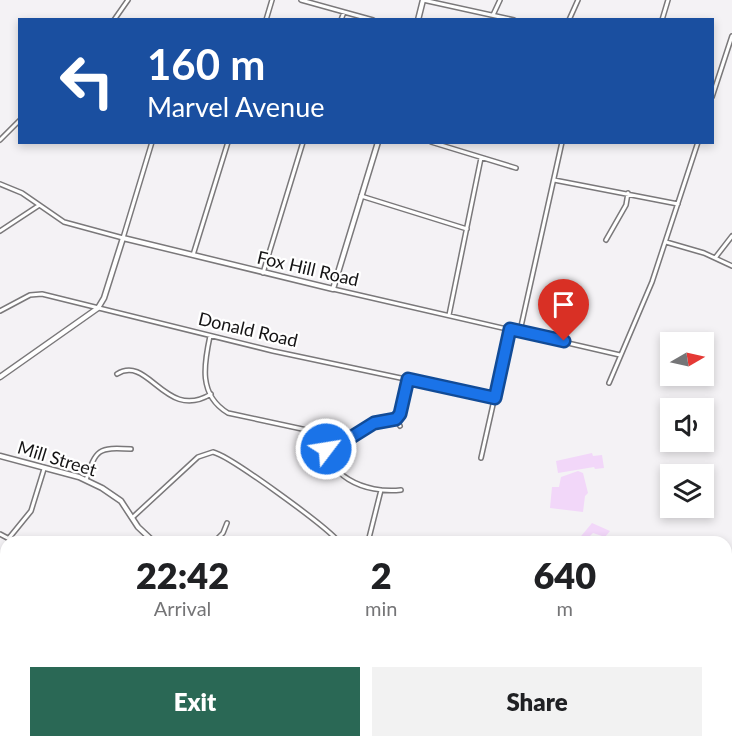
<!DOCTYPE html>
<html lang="en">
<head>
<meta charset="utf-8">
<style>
	body { margin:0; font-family:Lato,sans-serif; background:#f2f2f2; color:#202124; height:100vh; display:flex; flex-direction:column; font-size:22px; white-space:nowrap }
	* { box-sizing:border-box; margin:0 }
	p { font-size:20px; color:#757577 }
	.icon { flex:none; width:33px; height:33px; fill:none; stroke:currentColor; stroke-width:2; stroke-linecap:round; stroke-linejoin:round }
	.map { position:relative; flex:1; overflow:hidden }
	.details { position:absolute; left:0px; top:536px; width:732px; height:212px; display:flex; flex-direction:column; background:#fff; border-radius:18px 18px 0 0; box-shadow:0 3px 9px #0003 }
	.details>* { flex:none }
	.banner { position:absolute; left:18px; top:18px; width:696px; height:126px; border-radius:0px; box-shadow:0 3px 9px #0003; background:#1a4fa0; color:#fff; overflow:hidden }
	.needle { width:39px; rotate:81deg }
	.buttons { position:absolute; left:660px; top:332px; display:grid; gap:12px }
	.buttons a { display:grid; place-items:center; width:54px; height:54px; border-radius:0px; background:#fff; box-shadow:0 3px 9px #0003; font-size:30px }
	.pin { position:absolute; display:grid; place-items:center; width:51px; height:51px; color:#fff; margin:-62px -26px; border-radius:50% 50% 50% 0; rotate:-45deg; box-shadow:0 0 6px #0007 }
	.pin .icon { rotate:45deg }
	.me { position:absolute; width:66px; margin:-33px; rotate:59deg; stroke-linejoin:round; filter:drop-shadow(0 0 4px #0008) }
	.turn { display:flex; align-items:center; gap:21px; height:126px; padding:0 30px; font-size:27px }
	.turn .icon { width:78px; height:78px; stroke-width:2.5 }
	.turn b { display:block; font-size:42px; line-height:51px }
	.eta { display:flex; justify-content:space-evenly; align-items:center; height:102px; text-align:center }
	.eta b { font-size:36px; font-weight:800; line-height:42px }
	.action { display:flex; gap:12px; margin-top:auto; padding:12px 30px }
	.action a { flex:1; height:69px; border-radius:0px; background:#2a6855; color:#fff; font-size:24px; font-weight:800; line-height:69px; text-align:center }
	.action a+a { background:#f2f2f2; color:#202124 }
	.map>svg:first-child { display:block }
	.green { fill:#f2d7f9 }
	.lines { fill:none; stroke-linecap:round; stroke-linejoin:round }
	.stream { stroke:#8b7092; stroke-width:1.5 }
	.minor-casing { stroke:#7a787a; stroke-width:6 }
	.tertiary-casing { stroke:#7a787a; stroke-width:7 }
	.minor { stroke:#fff; stroke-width:3 }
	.tertiary { stroke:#fff; stroke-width:4 }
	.route-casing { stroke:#114b97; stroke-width:15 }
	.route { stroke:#1a73e8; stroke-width:10 }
	.labels { text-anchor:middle; stroke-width:4.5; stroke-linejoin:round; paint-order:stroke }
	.street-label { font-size:18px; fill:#151415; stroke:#fff }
</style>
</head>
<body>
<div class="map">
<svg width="732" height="746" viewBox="0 0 732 746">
	<rect width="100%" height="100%" fill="#f4f2f5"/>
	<path class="green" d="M 592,453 L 593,456 L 602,455 L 604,468 L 595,469 L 594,467 L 558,473 L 556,461 Z
		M 578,471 L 583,473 L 588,493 L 585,496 L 583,512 L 550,508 L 552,487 L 559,487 L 561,477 Z
		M 592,523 L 610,531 L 605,537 L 593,533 L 585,541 L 577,541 Z
		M 726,583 L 732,586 L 732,746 L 723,746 L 730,722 L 726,720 Z
		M 289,741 L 428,741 L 434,746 L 295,746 Z
		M 584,741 L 660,741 L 654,746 L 589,746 Z"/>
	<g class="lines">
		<path class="stream" d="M 0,626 L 6,627
			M 363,741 L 373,746"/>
		<defs>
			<path id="minor" d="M 301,0 L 373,20
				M 423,0 L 514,20
				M 493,15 L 500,0
				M 114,20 L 128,0
				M 266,20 L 272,0
				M 341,20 L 344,12
				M 569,20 L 578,0
				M 662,20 L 668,0
				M 712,97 L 732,36
				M 0,140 L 20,120
				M 431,142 L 516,168
				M 554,180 L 678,204
				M 0,184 L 22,193 L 64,222 L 123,238 L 152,142
				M 361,196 L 467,229
				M 0,231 L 38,206
				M 606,240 L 626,205 L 628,193
				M 666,242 L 704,253 L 732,266
				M 193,255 L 228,142
				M 715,258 L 732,236
				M 263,273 L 303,142
				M 333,289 L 620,355
				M 0,311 L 30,295 L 42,294 L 273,351 L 495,398
				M 449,315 L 481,158
				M 520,331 L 562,142
				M 210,336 C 204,364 198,395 228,413 L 344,438 L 351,438 L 374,424 L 396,419
				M 117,374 C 149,354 165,422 211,394
				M 609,383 L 652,282 L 698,142
				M 400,426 L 396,419 L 400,414 L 408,379
				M 327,435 C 321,476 366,494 401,490
				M 481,458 L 510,329
				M 86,480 C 96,449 98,447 131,449
				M 133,517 L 198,457 L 213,452 C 230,456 326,526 339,542
				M 0,534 L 15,542
				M 220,536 L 226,542
				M 9,538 L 31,511 L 44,469
				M 214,542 L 223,533 L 227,523
				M 368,542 L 381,490
				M 0,607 L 6,601
				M 0,676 L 6,674
				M 71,741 L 74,746
				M 142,741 L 144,746
				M 512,741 L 517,746
				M 704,741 L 713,746"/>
			<path id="tertiary" d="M 418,20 L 423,0
				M 0,377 L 98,308 L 104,298 L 123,238 L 333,289 L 378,142
				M 0,456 L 79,477 L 102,488 L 121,501 L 138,527 L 154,542
				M 209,746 L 212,741"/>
		</defs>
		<use href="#minor" class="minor-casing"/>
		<use href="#tertiary" class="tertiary-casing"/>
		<use href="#minor" class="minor"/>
		<use href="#tertiary" class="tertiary"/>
	</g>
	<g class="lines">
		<defs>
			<path id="route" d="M 326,449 L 327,435 L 350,438 L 374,423 L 396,419 L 400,414 L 408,379 L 495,398 L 510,329 L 564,341"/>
		</defs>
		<use href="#route" class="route-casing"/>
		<use href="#route" class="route"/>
	</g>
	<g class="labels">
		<g class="street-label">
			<text transform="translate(308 269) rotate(13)" y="6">Fox Hill Road</text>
			<text transform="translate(248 330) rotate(13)" y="6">Donald Road</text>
			<text transform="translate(57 459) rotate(17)" y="6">Mill Street</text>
		</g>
	</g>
</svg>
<div class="buttons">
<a><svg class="needle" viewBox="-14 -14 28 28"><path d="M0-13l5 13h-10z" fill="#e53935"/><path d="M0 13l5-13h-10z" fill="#757577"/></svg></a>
<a><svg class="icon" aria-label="sound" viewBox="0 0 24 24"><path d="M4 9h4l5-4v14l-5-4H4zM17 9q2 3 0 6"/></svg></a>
<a><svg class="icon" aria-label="layers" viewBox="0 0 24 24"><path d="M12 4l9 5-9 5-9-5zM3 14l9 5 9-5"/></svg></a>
</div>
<div class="pin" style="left:564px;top:341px;background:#d93025"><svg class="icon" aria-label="arrive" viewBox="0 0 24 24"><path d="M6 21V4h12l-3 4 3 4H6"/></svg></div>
<svg class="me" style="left:326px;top:449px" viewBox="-20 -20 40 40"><circle r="17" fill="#1a73e8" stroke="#fff" stroke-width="3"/><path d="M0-11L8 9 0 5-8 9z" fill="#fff"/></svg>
<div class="banner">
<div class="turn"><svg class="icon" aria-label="left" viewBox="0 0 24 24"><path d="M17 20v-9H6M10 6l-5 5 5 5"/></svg><div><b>160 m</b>Marvel Avenue</div></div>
</div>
<section class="details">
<div class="eta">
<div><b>22:42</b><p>Arrival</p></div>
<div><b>2</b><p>min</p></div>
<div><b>640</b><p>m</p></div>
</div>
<div class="action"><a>Exit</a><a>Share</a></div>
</section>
</div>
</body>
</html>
